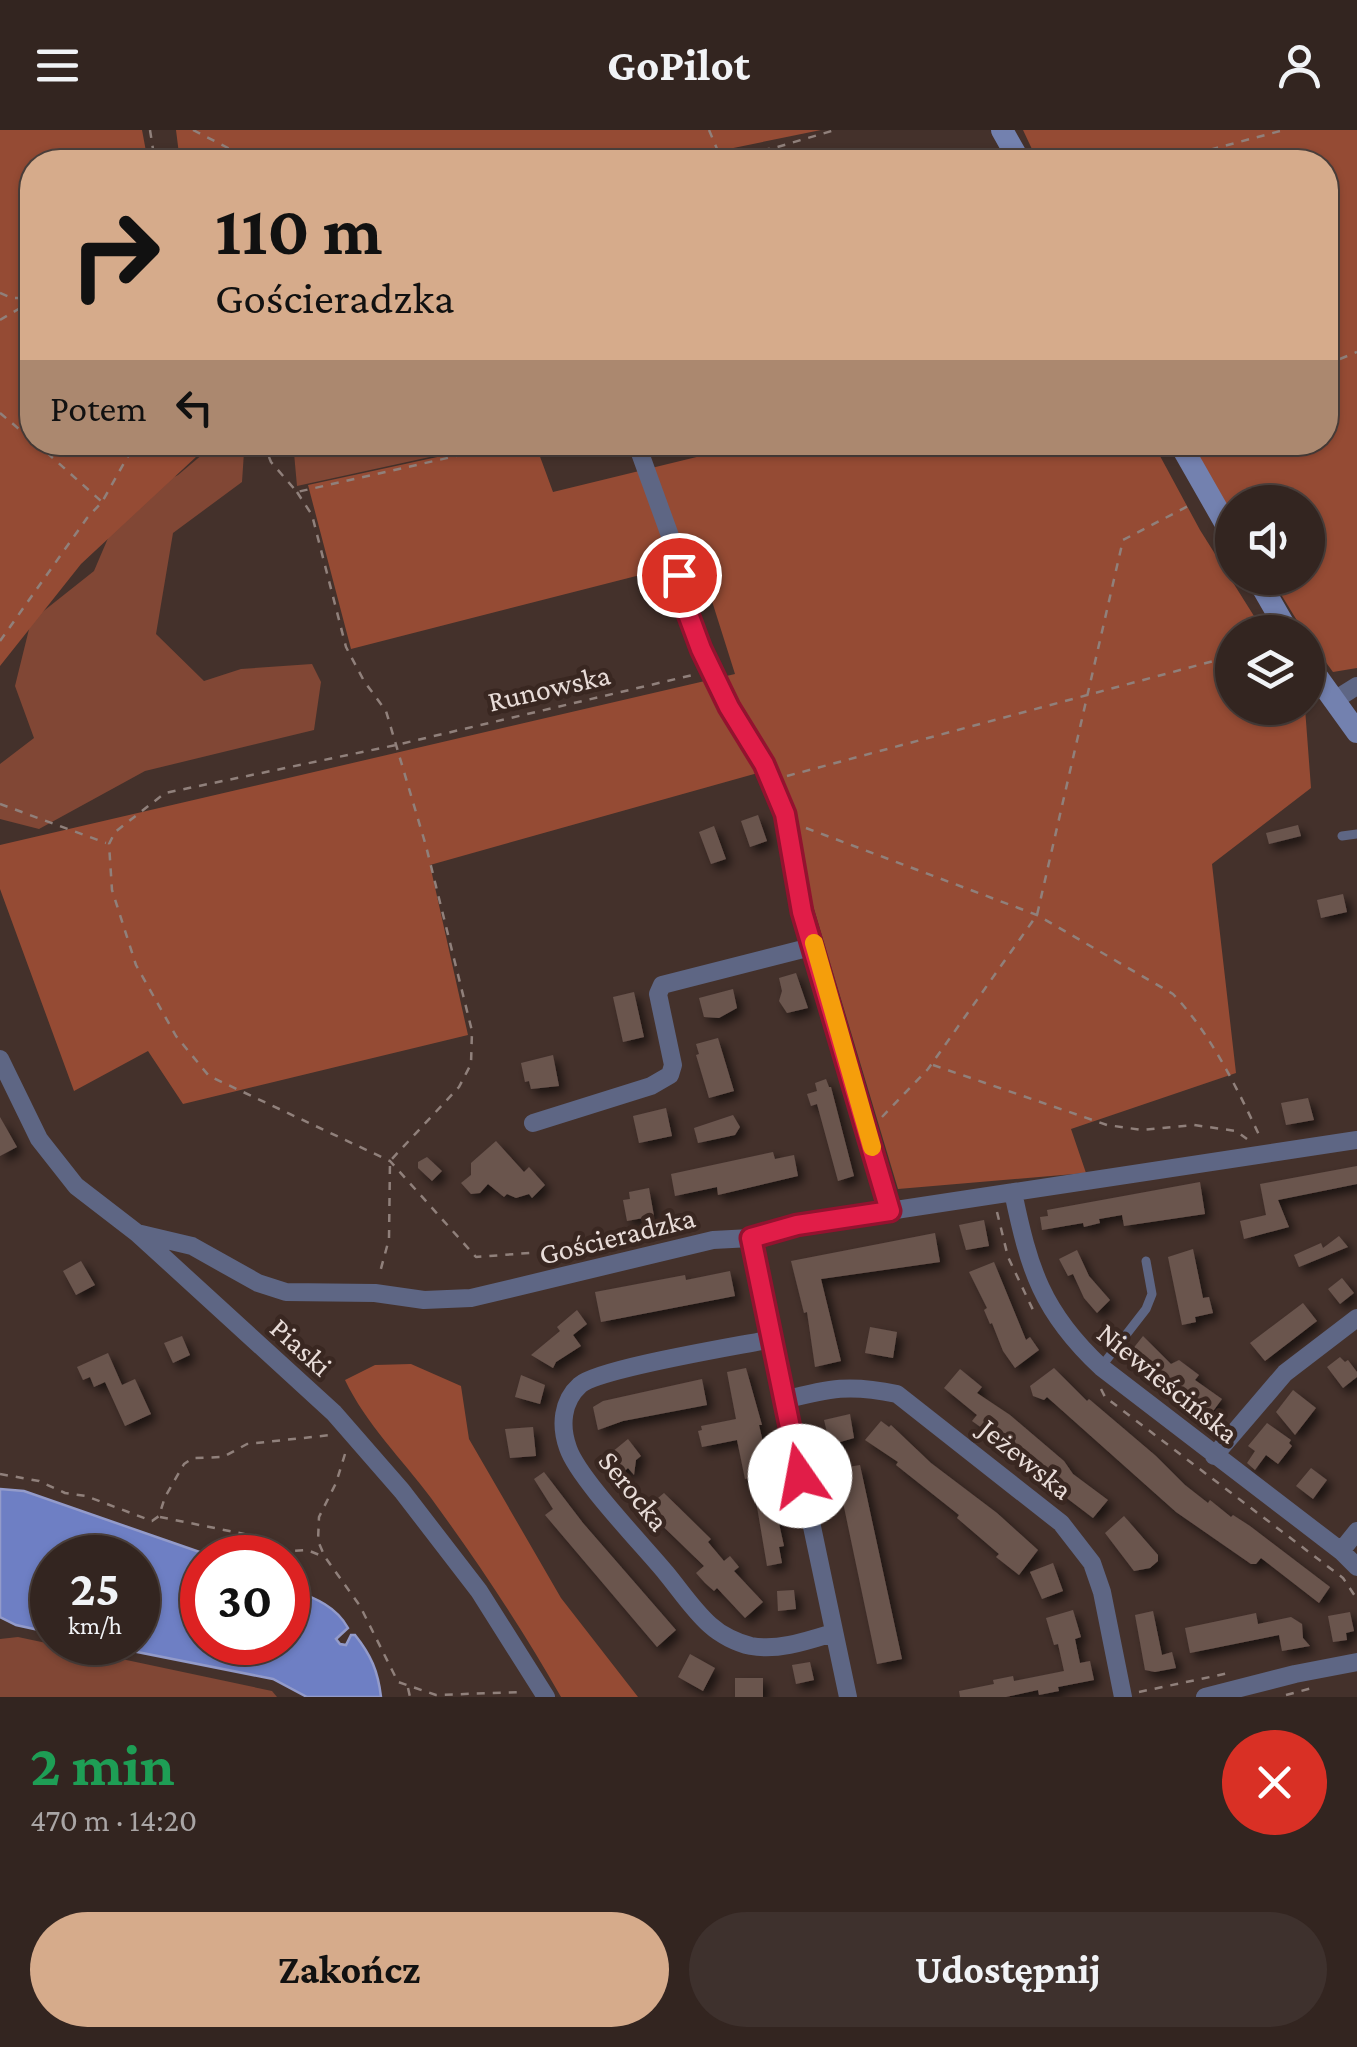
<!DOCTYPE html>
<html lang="pl">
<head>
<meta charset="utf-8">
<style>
	body { margin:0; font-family:"Crimson Pro",serif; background:#3e312d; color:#f1f3f6; height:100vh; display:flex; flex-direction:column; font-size:38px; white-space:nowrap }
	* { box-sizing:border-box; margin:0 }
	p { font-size:32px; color:#a9a5a5 }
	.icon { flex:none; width:55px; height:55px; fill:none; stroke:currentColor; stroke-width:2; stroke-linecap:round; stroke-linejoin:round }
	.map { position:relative; height:1567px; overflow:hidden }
	.drawer { display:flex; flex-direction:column; background:#332520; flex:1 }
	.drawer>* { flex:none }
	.top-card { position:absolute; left:20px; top:20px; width:1318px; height:305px; border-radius:40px; box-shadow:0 2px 8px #0004,0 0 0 2px #4e423e; background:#d6ab8b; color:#111; overflow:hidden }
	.controls { position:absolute; left:1215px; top:355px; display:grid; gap:20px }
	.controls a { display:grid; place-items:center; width:110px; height:110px; border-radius:50%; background:#332520; box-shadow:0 2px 8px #0004,0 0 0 2px #4e423e; font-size:50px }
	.speed { position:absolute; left:30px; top:1405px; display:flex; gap:20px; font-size:50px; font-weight:700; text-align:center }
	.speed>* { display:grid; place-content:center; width:130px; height:130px; border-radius:50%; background:#332520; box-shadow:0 2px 8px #0004,0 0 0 2px #4e423e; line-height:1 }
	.speed small { font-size:25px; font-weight:400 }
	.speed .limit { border:15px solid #d22; background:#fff; color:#111 }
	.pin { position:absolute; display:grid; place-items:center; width:85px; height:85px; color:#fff; margin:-42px; border:5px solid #fff; border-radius:50%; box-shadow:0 2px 10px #0007 }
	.me { position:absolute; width:110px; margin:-55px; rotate:348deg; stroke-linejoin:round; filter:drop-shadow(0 0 8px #0008) }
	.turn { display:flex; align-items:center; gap:35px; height:210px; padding:0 30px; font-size:45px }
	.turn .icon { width:130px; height:130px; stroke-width:2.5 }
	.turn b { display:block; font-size:70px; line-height:85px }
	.then { display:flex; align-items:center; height:95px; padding:0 30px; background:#0003; gap:20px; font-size:38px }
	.round { display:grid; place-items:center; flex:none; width:105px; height:105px; border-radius:52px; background:#3e312d }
	.headline { display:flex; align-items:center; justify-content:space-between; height:170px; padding:0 30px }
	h1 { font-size:60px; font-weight:700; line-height:75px; color:#1e9e55 }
	.button { display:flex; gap:20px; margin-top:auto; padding:20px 30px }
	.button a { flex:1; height:115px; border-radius:60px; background:#d6ab8b; color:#111; font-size:40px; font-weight:700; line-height:115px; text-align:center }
	.button a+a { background:#3e312d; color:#f1f3f6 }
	header { display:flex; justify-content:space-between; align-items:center; height:130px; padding:0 30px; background:#332520; font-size:45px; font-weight:700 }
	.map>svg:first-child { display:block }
	.green { fill:#814735 }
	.forest { fill:#954b34 }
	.water { fill:#6e7fc4; stroke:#939bca; stroke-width:2.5 }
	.building { fill:#6a554e; filter:url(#shadow) }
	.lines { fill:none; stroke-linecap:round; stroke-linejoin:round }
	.path { stroke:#90807b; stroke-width:2.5; stroke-dasharray:8 8; stroke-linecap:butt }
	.lane { stroke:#5e6684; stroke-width:9 }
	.street { stroke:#5e6684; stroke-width:18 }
	.secondary { stroke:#7381af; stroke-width:22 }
	.route-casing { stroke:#92132f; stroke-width:25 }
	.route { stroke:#e11d48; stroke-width:18 }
	.slow { stroke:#f59e0b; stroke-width:18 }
	.labels { text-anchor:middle; stroke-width:9; stroke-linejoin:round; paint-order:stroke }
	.street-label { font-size:30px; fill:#e8dcd8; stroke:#392721 }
</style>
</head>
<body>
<header><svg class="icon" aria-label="menu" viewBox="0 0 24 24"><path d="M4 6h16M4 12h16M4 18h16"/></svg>GoPilot<svg class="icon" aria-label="person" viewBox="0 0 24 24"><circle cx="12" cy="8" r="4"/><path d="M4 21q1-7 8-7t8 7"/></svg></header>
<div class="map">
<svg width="1357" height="1567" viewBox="0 0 1357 1567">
	<defs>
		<filter id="shadow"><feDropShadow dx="5.5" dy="5.5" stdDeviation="5" flood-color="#0009"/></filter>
	</defs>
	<rect width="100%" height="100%" fill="#44312b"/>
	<path class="green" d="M 293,312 L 494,312 L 494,313 L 297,356 Z
		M 216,313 L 244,322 L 242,352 L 173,403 L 156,504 L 204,551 L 241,539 L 312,534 L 321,552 L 314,600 L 145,641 L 39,699 L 0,689 L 0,634 L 34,608 L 15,556 L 31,491 L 94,441 L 123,373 L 178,345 Z
		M 18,1507 L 272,1561 L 277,1567 L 0,1567 L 0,1509 Z"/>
	<path class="forest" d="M 0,0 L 142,0 L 148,32 L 32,32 L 32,312 L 211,313 L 81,434 L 0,536 Z
		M 176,0 L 821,0 L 665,32 L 180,32 Z
		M 1023,0 L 1357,0 L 1357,538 L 1333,542 L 1308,508 L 1308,502 L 1304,502 L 1271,448 L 1308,448 L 1308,372 L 1232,372 L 1232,384 L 1190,313 L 1325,312 L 1325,32 L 1038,32 Z
		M 502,313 L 535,313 L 553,362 L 754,313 L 1153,313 L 1200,400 L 1264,502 L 1232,502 L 1232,578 L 1305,578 L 1311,658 L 1212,734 L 1236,943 L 1071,999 L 1086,1043 L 898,1059 L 772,639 L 430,735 L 468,905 L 183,974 L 148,921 L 74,961 L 0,759 L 0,715 L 735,544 L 699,430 L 351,519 L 308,355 Z
		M 411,1234 L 461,1256 L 469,1309 L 561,1468 L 638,1567 L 561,1567 C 522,1498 477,1431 431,1368 C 402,1329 366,1294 345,1250 L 375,1235 Z"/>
	<path class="water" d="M 0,1359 L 24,1361 L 214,1427 L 202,1428 L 202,1512 L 288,1512 L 288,1458 C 311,1467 335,1474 348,1498 L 336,1509 L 340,1514 L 346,1515 L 351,1505 L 355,1505 C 371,1525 378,1541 381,1567 L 307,1567 L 273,1549 L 92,1513 L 138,1512 L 138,1428 L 52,1428 L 52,1503 L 16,1495 L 0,1487 Z"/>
	<path class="building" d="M 758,685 L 767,711 L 750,717 L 741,691 Z
		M 1298,695 L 1301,706 L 1269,714 L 1266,703 Z
		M 714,696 L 726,729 L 711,734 L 699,702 Z
		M 1343,764 L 1347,782 L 1321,788 L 1317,770 Z
		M 796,843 L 808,878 L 787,883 L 779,871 L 782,861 L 779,848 Z
		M 733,859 L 737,878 L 719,888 L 704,887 L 699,868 Z
		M 634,862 L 644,907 L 623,912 L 613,867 Z
		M 718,908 L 734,961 L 709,968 L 696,925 L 699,924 L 696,914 Z
		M 553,925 L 559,956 L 531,959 L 529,951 L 525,952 L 521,933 Z
		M 826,949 L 829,957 L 831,957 L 854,1046 L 838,1051 L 817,974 L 811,976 L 807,964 L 817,961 L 815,953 Z
		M 1308,968 L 1314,990 L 1286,995 L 1281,973 Z
		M 666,978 L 672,1006 L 639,1013 L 633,986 Z
		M 733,985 L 740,997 L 735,1005 L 698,1013 L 694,998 Z
		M 0,987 L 17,1017 L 0,1026 Z
		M 496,1011 L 524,1042 L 529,1037 L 545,1055 L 532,1068 L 529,1064 L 516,1068 L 507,1064 L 504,1067 L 488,1054 L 480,1063 L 471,1064 L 461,1053 L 471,1045 L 471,1033 Z
		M 773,1022 L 775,1029 L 794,1025 L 798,1046 L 718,1065 L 717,1057 L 675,1066 L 671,1044 Z
		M 427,1027 L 442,1041 L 432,1051 L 418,1038 L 418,1032 Z
		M 1357,1036 L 1357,1054 L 1278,1070 L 1289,1097 L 1244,1109 L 1240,1091 L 1266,1085 L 1260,1054 Z
		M 1200,1052 L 1205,1084 L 1124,1096 L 1122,1085 L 1099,1089 L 1100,1093 L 1084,1097 L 1083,1093 L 1042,1100 L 1040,1087 L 1048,1086 L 1047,1080 Z
		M 649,1058 L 654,1086 L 627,1091 L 623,1070 L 630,1069 L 629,1062 Z
		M 984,1090 L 989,1116 L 966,1120 L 959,1095 Z
		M 935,1103 L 940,1132 L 821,1149 L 841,1231 L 815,1237 L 807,1182 L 804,1183 L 791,1131 Z
		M 1339,1106 L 1348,1117 L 1299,1137 L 1294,1125 L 1321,1113 L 1323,1118 Z
		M 1193,1119 L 1203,1168 L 1209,1167 L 1213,1183 L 1195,1187 L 1196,1192 L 1182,1195 L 1168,1127 Z
		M 1077,1120 L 1089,1146 L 1110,1170 L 1097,1183 L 1084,1168 L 1073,1144 L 1068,1146 L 1059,1129 Z
		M 81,1131 L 95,1155 L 76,1165 L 63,1141 Z
		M 994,1132 L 1026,1210 L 1030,1207 L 1039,1220 L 1015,1238 L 1003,1221 L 992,1193 L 990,1194 L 984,1180 L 987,1178 L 969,1142 Z
		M 730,1141 L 735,1166 L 601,1192 L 595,1162 L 685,1145 L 686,1150 Z
		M 1342,1148 L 1354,1163 L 1340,1174 L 1328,1159 Z
		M 1303,1173 L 1317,1191 L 1265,1231 L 1250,1213 Z
		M 577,1180 L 587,1194 L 573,1205 L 581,1216 L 556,1232 L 553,1238 L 531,1225 L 560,1201 L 557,1197 Z
		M 870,1197 L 897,1202 L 893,1228 L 865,1223 Z
		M 182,1206 L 190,1225 L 173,1233 L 164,1213 Z
		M 1143,1206 L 1171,1234 L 1179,1230 L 1199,1245 L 1195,1250 L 1222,1269 L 1211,1284 L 1132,1220 Z
		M 108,1223 L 122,1255 L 135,1249 L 151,1284 L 125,1296 L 105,1252 L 94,1257 L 90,1247 L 83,1250 L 77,1237 Z
		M 1340,1227 L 1345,1232 L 1348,1230 L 1357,1242 L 1357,1247 L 1343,1258 L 1327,1237 Z
		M 746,1238 L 762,1295 L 759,1295 L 778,1375 L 775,1375 L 784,1416 L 779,1417 L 782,1433 L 767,1436 L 752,1347 L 745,1349 L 737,1310 L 702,1317 L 698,1301 L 702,1300 L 701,1296 L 736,1289 L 727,1242 Z
		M 1054,1238 L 1087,1271 L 1089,1269 L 1156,1326 L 1185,1355 L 1208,1373 L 1210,1370 L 1231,1387 L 1233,1385 L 1250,1396 L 1330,1457 L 1319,1473 L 1261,1428 L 1256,1434 L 1251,1434 L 1176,1382 L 1047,1267 L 1044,1270 L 1033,1266 L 1030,1256 Z
		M 960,1239 L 982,1257 L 977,1263 L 1010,1285 L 1064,1331 L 1073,1344 L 1108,1370 L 1093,1388 L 1039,1347 L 1042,1343 L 1020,1325 L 972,1291 L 977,1285 L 944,1258 Z
		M 521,1245 L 545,1255 L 540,1274 L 515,1267 Z
		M 702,1249 L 707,1275 L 623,1291 L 598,1300 L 593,1277 L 603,1271 Z
		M 1293,1260 L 1316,1278 L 1295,1305 L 1276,1282 Z
		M 850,1284 L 854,1308 L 830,1315 L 824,1290 Z
		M 881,1291 L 889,1297 L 891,1295 L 931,1333 L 997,1383 L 1038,1420 L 1019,1445 L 996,1427 L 999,1424 L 957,1388 L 959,1385 L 896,1335 L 898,1332 L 865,1310 Z
		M 1267,1293 L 1291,1310 L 1289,1313 L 1292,1316 L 1278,1334 L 1266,1325 L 1255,1340 L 1247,1333 L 1255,1321 L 1248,1316 Z
		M 533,1297 L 536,1326 L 510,1328 L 505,1299 Z
		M 628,1309 L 641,1326 L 636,1330 L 634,1345 L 628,1338 L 620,1345 L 606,1327 Z
		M 860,1335 L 902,1529 L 877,1534 L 836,1339 Z
		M 1311,1338 L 1327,1350 L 1313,1369 L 1296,1356 Z
		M 544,1342 L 583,1393 L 676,1500 L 657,1517 L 545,1385 L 553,1379 L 534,1349 Z
		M 664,1363 L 711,1409 L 708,1412 L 724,1431 L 730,1426 L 739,1437 L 734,1441 L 763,1472 L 745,1488 L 717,1458 L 714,1461 L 705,1453 L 696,1443 L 704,1436 L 645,1379 Z
		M 1124,1386 L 1158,1425 L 1158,1431 L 1150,1438 L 1134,1441 L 1105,1403 Z
		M 1053,1433 L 1063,1461 L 1042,1469 L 1030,1442 Z
		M 794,1460 L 796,1479 L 778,1481 L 777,1461 Z
		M 1073,1480 L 1081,1507 L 1075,1509 L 1080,1533 L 1090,1531 L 1094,1550 L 1058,1557 L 1059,1561 L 1039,1565 L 1038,1560 L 1006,1567 L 960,1567 L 959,1561 L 994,1554 L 993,1550 L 1013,1546 L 1014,1551 L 1064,1541 L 1058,1514 L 1054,1515 L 1046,1488 Z
		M 1153,1481 L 1162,1525 L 1172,1522 L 1176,1538 L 1155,1542 L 1145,1540 L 1135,1485 Z
		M 1350,1482 L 1354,1501 L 1346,1503 L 1347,1510 L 1333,1512 L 1328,1486 Z
		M 1256,1483 L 1258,1494 L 1291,1487 L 1302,1494 L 1303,1508 L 1310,1516 L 1282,1521 L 1279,1505 L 1190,1523 L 1185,1498 Z
		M 690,1524 L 715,1538 L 703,1561 L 678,1547 Z
		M 810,1532 L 814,1550 L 796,1554 L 792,1535 Z
		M 735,1548 L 763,1548 L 763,1567 L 735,1567 Z"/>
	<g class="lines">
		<path class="path" d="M 150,0 L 155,32
			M 193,0 L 232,20 L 280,32
			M 709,0 L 720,26
			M 775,20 L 778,32
			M 699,32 L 774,18 L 835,0
			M 1164,32 L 1284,0
			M 0,163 L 12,168 L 32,168
			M 0,190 L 32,171
			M 1325,235 L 1357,222
			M 0,283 L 32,310
			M 35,312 L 101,371
			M 263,312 L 271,332 L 297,362 L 518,312
			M 297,362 L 312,385 L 346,517 L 364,551 L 386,581 L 426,716 L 472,901 L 471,934 L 459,957 L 390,1031 L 389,1109 L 379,1146
			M 0,511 L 87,388 L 102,372 L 136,312
			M 787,646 L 1232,526
			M 0,674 L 106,713
			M 806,698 L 1037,785 L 1173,864 C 1211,904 1237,958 1260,1007
			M 933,935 L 1107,995 L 1142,1000 L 1194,995 L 1236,1001 L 1247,1009
			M 882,987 L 928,939 L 1037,785 L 1123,410 L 1192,374
			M 997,1082 L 1008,1127 L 1034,1182
			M 609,1117 L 476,1127 L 390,1031 L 209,946 L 176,906 L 136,835 L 112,760 L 109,714 L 115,702 L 165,663 L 396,615 L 697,544
			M 1101,1259 L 1105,1267 L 1343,1448 L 1357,1469
			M 345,1324 L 336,1353 L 319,1387 L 318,1411 L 325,1427 L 360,1476 L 398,1552 L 436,1565 L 522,1562
			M 0,1344 L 39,1351 L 65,1363 L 86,1366 L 152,1391 L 159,1386 L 165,1367 L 184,1334 L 193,1328 L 223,1327 L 247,1314 L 331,1305
			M 160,1387 L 254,1406 L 267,1421 L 273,1422 L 307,1420 L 322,1426
			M 408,1558 L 410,1567
			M 1139,1562 L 1229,1543
			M 1286,1565 L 1316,1557"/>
		<path class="lane" d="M 1342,706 L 1357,704
			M 1101,1237 L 1146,1179 L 1152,1164 L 1146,1131"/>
		<path class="street" d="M 636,312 L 677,425 L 685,478 L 729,577 L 765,634 L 785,684 L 803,782 L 890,1081
			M 1333,571 L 1357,556
			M 0,929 L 39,1009 L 76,1056 L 137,1103 L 334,1283 L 402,1361 L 479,1461 L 546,1567
			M 533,993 L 651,956 L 670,945 L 673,935 L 658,864 L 662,855 L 815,816
			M 1013,1062 C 1029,1139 1042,1182 1101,1237 L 1341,1421 L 1357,1437
			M 137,1103 L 192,1116 L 258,1153 L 286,1162 L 375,1163 L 424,1170 L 471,1168 L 713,1110 L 751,1108 L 797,1095 L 1357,1010
			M 751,1108 L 848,1567
			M 772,1209 C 738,1216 600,1238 580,1255 C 562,1271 560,1296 568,1318 C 578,1348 643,1415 666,1443 C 680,1460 694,1481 710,1495 C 721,1505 737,1513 751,1516 C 778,1521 807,1511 833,1503
			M 784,1270 C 830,1258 850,1254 897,1264 L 1061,1393 L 1092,1433 L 1102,1462 L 1123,1567
			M 1214,1326 L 1285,1243 L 1357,1188
			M 1341,1421 L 1357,1401
			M 1205,1567 L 1295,1544 L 1357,1532"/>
		<path class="secondary" d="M 1002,0 L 1020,32
			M 1179,312 L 1232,405
			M 1257,448 L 1288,502
			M 1308,534 L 1357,602"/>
	</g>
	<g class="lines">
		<defs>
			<path id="route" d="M 679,445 L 681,465 L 701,519 L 729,577 L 764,634 L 785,684 L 802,782 L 890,1081 L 797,1095 L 751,1108 L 800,1346"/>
		</defs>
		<use href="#route" class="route-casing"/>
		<use href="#route" class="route"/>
		<path class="slow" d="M 814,813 L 872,1017"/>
	</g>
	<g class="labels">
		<g class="street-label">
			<text transform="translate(549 558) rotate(-13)" y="10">Runowska</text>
			<text transform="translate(617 1106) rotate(-14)" y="10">Gościeradzka</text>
			<text transform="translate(301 1217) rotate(42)" y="10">Piaski</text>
			<text transform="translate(1168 1253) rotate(39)" y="10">Niewieścińska</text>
			<text transform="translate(1026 1329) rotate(39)" y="10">Jeżewska</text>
			<text transform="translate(634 1361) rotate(51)" y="10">Serocka</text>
		</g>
	</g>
</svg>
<div class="controls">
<a><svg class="icon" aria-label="sound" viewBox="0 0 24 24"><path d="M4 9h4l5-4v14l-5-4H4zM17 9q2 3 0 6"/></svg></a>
<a><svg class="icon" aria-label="layers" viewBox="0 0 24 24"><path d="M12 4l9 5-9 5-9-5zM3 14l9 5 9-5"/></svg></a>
</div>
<div class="speed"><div>25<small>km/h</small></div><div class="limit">30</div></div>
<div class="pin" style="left:679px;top:445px;background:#d93025"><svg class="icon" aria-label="arrive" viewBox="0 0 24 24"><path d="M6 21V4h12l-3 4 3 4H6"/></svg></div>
<svg class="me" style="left:800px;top:1346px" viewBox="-20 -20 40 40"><circle r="19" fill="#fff"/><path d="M0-13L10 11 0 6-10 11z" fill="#e11d48"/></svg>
<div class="top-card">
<div class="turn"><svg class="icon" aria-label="right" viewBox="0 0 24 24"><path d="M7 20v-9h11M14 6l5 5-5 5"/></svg><div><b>110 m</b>Gościeradzka</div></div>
<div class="then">Potem<svg class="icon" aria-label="left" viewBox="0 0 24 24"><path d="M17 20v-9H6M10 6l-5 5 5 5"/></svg></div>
</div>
</div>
<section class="drawer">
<div class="headline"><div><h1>2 min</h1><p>470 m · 14:20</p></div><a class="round" style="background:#d93025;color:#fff"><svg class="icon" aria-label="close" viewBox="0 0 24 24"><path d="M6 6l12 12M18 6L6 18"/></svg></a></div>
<div class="button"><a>Zakończ</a><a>Udostępnij</a></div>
</section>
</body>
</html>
